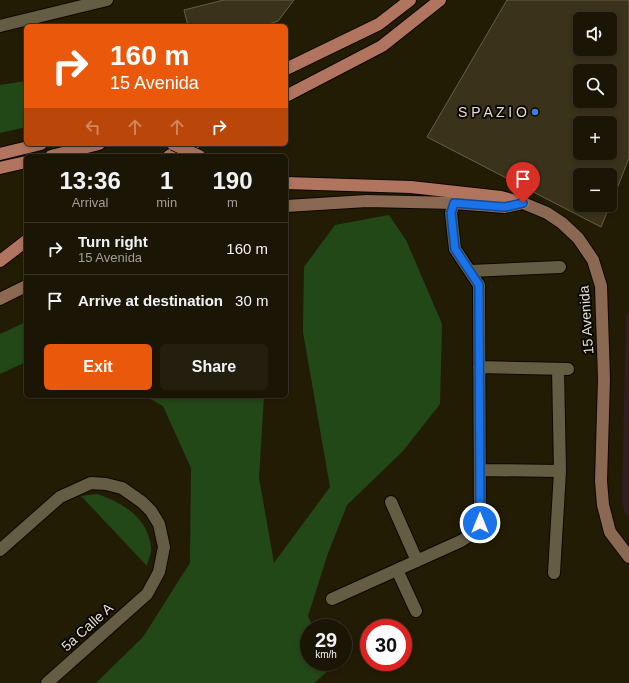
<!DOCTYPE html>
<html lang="en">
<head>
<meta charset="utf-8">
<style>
	body { margin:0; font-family:Arial,sans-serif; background:#231e0e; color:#f1f3f6; height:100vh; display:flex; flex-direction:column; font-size:15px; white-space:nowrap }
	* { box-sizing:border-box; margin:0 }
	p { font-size:13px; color:#9f9f9a }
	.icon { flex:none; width:22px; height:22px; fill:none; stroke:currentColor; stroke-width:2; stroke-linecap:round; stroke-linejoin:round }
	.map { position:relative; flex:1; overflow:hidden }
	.sheet { position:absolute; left:24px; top:154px; width:264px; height:244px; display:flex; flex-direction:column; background:#1a1504; border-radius:6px; box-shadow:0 2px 6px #0003,0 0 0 1px #383426 }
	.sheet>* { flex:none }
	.banner { position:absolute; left:24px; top:24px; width:264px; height:122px; border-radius:6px; box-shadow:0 2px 6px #0003,0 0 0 1px #383426; background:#ea580c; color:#fff; overflow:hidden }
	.controls { position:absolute; left:573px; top:12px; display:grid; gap:8px }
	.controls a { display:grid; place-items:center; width:44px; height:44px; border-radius:6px; background:#1a1504; box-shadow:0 2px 6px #0003,0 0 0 1px #383426; font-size:20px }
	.speed { position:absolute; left:300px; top:619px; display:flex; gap:8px; font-size:20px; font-weight:700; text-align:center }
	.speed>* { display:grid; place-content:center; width:52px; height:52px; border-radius:50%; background:#1a1504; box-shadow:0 2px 6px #0003,0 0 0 1px #383426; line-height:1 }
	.speed small { font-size:10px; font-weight:400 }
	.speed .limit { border:6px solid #d22; background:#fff; color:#111 }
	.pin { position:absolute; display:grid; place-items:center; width:34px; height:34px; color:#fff; margin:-41px -17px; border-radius:50% 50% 50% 0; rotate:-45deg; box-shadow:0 0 4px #0007 }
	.pin .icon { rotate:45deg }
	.me { position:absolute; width:44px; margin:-22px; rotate:0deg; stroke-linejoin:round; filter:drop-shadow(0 0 3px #0008) }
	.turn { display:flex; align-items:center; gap:14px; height:84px; padding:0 20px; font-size:18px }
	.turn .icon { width:52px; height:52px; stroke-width:2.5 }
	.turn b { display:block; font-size:28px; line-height:34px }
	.lanes { display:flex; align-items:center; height:38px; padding:0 20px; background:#0003; justify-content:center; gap:20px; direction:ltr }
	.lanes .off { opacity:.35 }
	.eta { display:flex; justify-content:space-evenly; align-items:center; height:68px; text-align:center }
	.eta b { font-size:24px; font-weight:800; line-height:28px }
	.cta { display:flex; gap:8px; margin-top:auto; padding:8px 20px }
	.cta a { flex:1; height:46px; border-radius:6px; background:#ea580c; color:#fff; font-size:16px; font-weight:800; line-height:46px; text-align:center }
	.cta a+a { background:#231e0e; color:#f1f3f6 }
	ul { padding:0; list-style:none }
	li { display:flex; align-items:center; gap:12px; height:52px; padding:0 20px; border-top:1px solid #383426 }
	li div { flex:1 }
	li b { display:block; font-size:15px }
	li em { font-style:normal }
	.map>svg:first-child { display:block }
	.education { fill:#311e21 }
	.green { fill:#234818 }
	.building { fill:#3a321a; stroke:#675f45; fill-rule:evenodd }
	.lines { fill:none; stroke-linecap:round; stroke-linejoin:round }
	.street-casing { stroke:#0d0600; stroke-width:14 }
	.secondary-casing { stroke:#0d0600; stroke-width:14 }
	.primary-casing { stroke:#0d0600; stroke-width:14 }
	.street { stroke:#655d43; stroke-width:12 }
	.secondary { stroke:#8b6851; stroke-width:12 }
	.primary { stroke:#b1745f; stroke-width:12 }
	.primary-bridge-casing { stroke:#0d0600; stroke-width:14; stroke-linecap:butt }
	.primary-bridge { stroke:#b1745f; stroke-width:12 }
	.route-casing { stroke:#114b97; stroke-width:10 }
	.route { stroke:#1a73e8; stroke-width:7 }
	.shop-dot { fill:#3f7fe0; stroke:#0a0701; stroke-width:1.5 }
	.labels { text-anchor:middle; stroke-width:4; stroke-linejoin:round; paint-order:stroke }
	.poi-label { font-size:14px; fill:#e4e0d1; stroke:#0a0701; text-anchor:end }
	.street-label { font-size:14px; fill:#e4e0d1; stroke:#0a0701 }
</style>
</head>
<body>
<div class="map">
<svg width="629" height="683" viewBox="0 0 629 683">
	<rect width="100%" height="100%" fill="#231c05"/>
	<path class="education" d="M 629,311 L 629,518 L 624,510 L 622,499 L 626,315 Z"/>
	<path class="green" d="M 26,81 L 26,127 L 0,133 L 0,85 Z
		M 389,215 L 406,240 L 442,324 L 440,404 L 403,451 L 347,505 L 327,556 L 308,616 L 313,628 L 309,628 L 309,662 L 325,662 L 328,671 L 314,683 L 96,683 L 143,637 L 190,563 L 191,468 L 163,406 L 145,396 L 264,396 L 259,478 L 274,563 L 330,487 L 303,332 L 304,267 L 335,225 Z
		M 26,322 L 26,362 L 0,374 L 0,334 Z
		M 97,494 C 123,503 148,517 151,548 C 152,553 148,560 147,566 L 81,496 Z"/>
	<path class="building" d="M 224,0 L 294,0 L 278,21 L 262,26 L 188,26 L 184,10 Z
		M 507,0 L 629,0 L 629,158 L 611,204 L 610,175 L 580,175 L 580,205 L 610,205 L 601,227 L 427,137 ZM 580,19 L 610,19 L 610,49 L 580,49 ZM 580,71 L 610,71 L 610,101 L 580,101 ZM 580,123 L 610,123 L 610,153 L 580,153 Z"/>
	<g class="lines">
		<defs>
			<path id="street" d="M 0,26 L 107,0
				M 470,271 L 560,267
				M 479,367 L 568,369
				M 558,369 L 560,471
				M 480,470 L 560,471 L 554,573
				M 391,502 L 417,561
				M 0,550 L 60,497 L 91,483 L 106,484 L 122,488 L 142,502 L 151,511 L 159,524 L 164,547 L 159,572 L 147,594 L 47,683
				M 397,570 L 416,611
				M 332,599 L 461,541 L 477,531 L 480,523 L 479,285 L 455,249 L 451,213 L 454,203"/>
			<path id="secondary" d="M 286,206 L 367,201 L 454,203 L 505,207 L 523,203 L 547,213 L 562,223 L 578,238 L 593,260 L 601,286 L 604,379 L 601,481 L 603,505 L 610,532 L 629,557
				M 0,299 L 26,286"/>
			<path id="primary" d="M 286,69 L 379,24 L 410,0
				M 286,96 L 382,46 L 440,0
				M 0,154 L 41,144
				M 51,156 L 99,144
				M 169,156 L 194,144
				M 0,168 L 26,162
				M 286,183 L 411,187 L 501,197 L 523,203
				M 0,261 L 26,241"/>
		</defs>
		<use href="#street" class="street-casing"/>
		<use href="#secondary" class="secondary-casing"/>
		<use href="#primary" class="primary-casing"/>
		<use href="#street" class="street"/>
		<use href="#secondary" class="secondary"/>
		<use href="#primary" class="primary"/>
		<defs>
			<path id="primary-bridge" d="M 173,144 L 199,156"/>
		</defs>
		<use href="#primary-bridge" class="primary-bridge-casing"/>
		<use href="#primary-bridge" class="primary-bridge"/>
	</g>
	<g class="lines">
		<defs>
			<path id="route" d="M 480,523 L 479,285 L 455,249 L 451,213 L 454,203 L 505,207 L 523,203"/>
		</defs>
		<use href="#route" class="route-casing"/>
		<use href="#route" class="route"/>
	</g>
	<circle class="shop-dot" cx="535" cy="112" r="4"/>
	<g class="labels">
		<g class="poi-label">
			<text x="527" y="117">S P A Z I O</text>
		</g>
		<g class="street-label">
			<text transform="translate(586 320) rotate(-94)" y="5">15 Avenida</text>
			<text transform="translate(87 627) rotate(-42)" y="5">5a Calle A</text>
		</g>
	</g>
</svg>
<div class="controls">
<a><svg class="icon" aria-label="sound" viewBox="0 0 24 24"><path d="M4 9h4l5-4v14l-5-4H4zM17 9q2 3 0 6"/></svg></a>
<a><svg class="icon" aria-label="search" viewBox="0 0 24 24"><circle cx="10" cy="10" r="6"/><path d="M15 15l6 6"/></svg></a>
<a>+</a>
<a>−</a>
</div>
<div class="speed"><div>29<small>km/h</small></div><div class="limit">30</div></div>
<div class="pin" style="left:523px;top:203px;background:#d93025"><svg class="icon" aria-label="arrive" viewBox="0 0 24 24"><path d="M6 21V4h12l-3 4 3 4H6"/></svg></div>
<svg class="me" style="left:480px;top:523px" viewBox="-20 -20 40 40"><circle r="17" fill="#1a73e8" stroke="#fff" stroke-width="3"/><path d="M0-11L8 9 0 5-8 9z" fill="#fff"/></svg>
<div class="banner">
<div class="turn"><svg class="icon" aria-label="right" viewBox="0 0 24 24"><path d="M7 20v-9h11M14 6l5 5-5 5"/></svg><div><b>160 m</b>15 Avenida</div></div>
<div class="lanes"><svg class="icon off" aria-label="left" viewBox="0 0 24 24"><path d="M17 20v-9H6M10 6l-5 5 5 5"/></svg><svg class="icon off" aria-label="ahead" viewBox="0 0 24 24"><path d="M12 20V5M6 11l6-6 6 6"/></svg><svg class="icon off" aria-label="ahead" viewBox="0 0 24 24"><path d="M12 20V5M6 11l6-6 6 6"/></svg><svg class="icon" aria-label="right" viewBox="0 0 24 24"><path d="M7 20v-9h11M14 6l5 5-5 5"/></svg></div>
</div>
<section class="sheet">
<div class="eta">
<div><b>13:36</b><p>Arrival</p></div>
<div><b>1</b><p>min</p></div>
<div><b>190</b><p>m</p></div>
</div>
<ul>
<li><svg class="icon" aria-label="right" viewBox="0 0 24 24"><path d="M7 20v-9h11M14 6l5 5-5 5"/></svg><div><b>Turn right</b><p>15 Avenida</p></div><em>160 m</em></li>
<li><svg class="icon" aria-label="arrive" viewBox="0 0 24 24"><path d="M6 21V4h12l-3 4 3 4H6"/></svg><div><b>Arrive at destination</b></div><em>30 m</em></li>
</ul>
<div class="cta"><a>Exit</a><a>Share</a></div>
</section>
</div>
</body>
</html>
